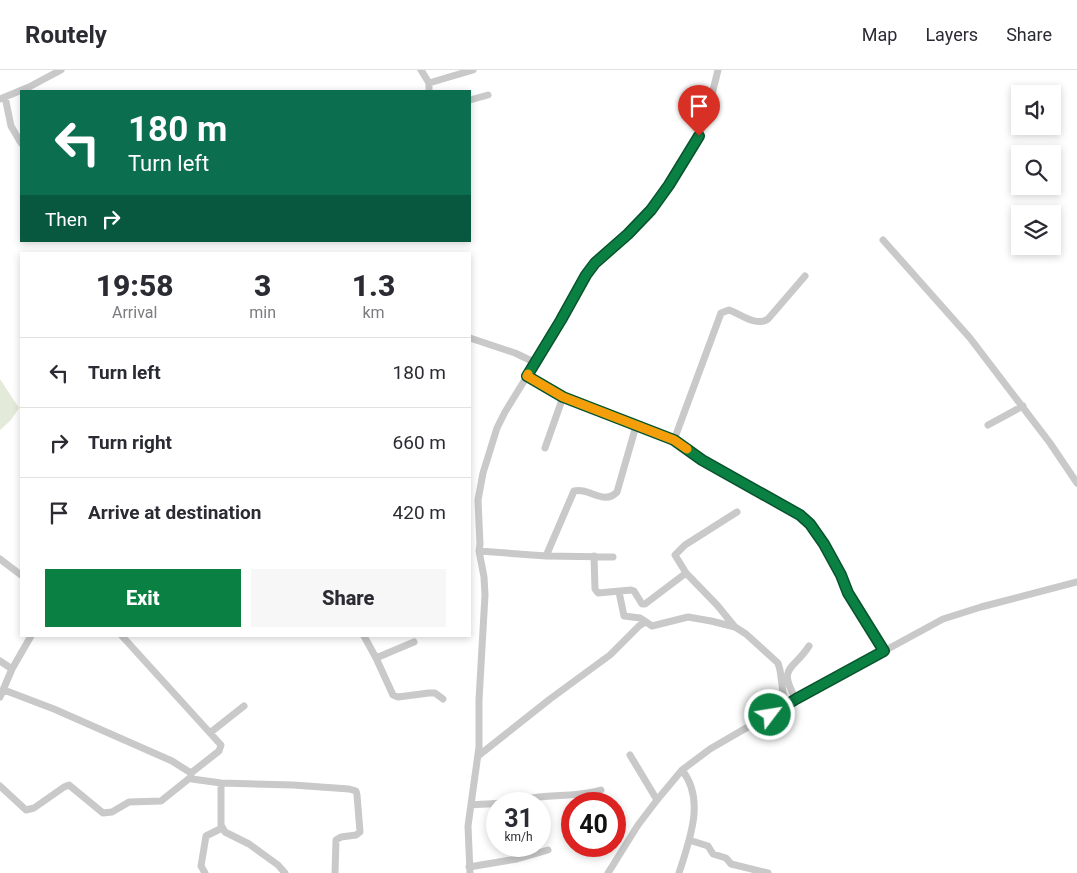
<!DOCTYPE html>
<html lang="en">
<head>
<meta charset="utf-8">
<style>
	body { margin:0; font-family:Roboto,sans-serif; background:#f7f7f7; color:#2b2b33; height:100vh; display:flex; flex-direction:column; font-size:19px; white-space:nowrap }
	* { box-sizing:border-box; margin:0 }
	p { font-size:16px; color:#7c7c81 }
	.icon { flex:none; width:28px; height:28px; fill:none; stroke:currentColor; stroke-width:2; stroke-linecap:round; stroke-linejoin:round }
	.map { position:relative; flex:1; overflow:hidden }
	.sheet { position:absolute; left:20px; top:182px; width:451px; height:385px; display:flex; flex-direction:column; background:#fff; border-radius:0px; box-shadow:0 2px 8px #0003 }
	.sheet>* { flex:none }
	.guide { position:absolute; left:20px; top:20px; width:451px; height:152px; border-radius:0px; box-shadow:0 2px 8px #0003; background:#0b6e4f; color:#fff; overflow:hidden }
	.fabs { position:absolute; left:1011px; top:15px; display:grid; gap:10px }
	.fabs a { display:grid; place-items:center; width:50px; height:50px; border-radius:0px; background:#fff; box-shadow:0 2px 8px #0003; font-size:25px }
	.speed { position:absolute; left:486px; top:722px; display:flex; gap:10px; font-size:25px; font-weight:700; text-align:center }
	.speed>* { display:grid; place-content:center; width:65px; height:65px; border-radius:50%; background:#fff; box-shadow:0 2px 8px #0003; line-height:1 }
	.speed small { font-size:12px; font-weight:400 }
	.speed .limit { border:8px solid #d22; background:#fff; color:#111 }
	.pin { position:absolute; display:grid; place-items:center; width:42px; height:42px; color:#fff; margin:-51px -21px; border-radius:50% 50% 50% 0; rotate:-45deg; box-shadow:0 0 5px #0007 }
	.pin .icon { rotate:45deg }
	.me { position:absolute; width:55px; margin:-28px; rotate:59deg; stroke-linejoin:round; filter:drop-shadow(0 0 4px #0008) }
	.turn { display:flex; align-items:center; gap:18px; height:105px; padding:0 25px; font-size:22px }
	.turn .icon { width:65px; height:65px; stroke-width:2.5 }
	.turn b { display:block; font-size:35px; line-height:42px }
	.then { display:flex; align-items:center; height:48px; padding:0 25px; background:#0003; gap:10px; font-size:19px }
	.eta { display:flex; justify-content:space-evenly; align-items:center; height:85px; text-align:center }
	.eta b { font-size:30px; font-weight:800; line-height:35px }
	.primary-button { display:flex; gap:10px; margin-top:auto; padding:10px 25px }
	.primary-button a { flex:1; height:58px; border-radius:0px; background:#0b8043; color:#fff; font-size:20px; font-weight:800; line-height:58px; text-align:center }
	.primary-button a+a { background:#f7f7f7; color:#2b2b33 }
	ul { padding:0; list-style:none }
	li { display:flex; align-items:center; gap:15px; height:70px; padding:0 25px; border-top:1px solid #e1e1e2 }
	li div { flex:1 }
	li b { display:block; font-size:19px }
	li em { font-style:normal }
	header { display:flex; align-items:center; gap:30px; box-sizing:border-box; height:70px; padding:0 25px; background:#fff; border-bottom:1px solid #e1e1e2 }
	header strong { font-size:24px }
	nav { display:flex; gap:28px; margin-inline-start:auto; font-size:18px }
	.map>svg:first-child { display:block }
	.green { fill:#e3eada }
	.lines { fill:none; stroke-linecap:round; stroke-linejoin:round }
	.minor { stroke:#c9c9c9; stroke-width:7 }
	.route-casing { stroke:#07532c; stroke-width:12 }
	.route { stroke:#0b8043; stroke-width:9 }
	.slow { stroke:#f59e0b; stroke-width:9 }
</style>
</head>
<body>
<header>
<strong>Routely</strong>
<nav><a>Map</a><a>Layers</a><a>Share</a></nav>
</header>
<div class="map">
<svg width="1077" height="803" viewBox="0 0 1077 803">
	<rect width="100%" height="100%" fill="#fff"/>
	<path class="green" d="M 0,309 L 19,338 L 11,350 L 0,360 Z"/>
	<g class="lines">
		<path class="minor" d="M 421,0 L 429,13 L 429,21
			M 429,13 L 473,0
			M 5,27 L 11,56 L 21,73
			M 0,29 L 29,17 L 61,0
			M 470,30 L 488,25
			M 883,170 L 970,268 L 1050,373 L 1077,413
			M 470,268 L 515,283 L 536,293
			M 527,306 L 563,327 L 674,370 L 702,390 L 800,445 L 810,454 L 825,474 L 841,505 L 848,523 L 884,581
			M 988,355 L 1023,336
			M 674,370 L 721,243 L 729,240 C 741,244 756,257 768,249 L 805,206
			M 545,378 L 563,327
			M 737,442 L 685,475 L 675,485 L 686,503 L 717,535 L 735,557 L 746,564 L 778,593 L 780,600 L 785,637
			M 479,481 L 546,486 L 574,421 C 589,417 604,436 617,422 L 636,356
			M 546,486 L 613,487
			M 594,486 L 595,519 L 598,523 L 631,520 L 634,521 L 642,534 L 645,534 L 686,503
			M 0,489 L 21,505
			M 619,522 L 624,546 L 640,548 L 652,556 L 688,547 L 711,551 L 735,557
			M 122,566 L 221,675 L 219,681 L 191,703 L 191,707 L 192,709 L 221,713 L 293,715 L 349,719 L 356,721 L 357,725 L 360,762 L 356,765 L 341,767 L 336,770 L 335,803
			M 364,566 L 376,588 L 393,625 L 398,627 L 429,623 L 435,623 L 443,629
			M 376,588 L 414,572
			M 0,591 L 12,599
			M 4,620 L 54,639 L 172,691 L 191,703
			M 0,627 L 12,599 L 31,566
			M 796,629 C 777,596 793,601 809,576
			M 211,662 L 244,636
			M 630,685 L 657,730
			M 478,686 L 550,629 L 610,585 L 639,556 L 645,552
			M 221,713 L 221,755 L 225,762 L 249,774 L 278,795 L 285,803
			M 0,716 L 26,740 L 34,738 L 64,717 L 69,715 L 103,743 L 112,742 L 129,732 L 161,731 L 191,707
			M 471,735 C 481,734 491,734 502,733 C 512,732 522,729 532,728 C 555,724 579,727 601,720
			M 689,770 L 708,776 L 713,784 L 726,788 L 731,794 L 768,803
			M 469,797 L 517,789 L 548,780
			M 205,803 L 201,796 L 206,766 L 222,758
			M 470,803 L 468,756 L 479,677 L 479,630 L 485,525 L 484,507 L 479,481 L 480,474 L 478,430 L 483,403 L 497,358 L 505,342 L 561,251 L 586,205 L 595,193 L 628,164 L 651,140 L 663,125 L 688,87 L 706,49 L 718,0
			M 608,803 L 638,755 L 657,730 L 682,700 L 710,679 L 796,629 L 943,549 L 981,537 L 1077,512
			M 679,803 C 689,771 706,730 682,700"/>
	</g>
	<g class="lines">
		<defs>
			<path id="route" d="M 699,66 L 669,115 L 651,140 L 628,164 L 595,193 L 586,205 L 561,250 L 527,306 L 563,327 L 674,370 L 702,390 L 800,445 L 810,454 L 824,474 L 841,505 L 848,523 L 884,581 L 796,629 L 770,645"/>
		</defs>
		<use href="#route" class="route-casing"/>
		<use href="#route" class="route"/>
		<path class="slow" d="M 528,304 L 527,306 L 563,327 L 674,370 L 687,379"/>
	</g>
</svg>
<div class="fabs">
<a><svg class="icon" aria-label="sound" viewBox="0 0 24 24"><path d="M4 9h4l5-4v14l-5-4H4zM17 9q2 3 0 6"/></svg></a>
<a><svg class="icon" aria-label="search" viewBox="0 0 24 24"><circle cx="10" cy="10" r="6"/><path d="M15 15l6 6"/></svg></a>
<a><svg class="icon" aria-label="layers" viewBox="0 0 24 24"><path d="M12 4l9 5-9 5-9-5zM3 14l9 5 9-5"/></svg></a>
</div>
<div class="speed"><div>31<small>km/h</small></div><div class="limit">40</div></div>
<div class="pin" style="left:699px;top:66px;background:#d93025"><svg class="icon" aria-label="arrive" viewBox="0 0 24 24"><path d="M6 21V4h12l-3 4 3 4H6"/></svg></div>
<svg class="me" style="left:770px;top:645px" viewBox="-20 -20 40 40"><circle r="17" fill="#0b8043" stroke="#fff" stroke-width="3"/><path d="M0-11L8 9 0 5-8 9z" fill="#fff"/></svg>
<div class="guide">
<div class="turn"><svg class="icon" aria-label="left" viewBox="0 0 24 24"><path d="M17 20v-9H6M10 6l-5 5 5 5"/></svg><div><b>180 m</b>Turn left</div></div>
<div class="then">Then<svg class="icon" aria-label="right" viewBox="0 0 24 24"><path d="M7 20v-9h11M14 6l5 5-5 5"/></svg></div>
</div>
<section class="sheet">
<div class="eta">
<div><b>19:58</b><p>Arrival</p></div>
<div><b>3</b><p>min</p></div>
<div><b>1.3</b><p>km</p></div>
</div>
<ul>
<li><svg class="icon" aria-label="left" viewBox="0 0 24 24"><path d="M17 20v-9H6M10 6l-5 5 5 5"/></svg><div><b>Turn left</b></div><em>180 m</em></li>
<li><svg class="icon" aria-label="right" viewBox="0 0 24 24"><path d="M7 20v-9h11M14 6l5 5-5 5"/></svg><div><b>Turn right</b></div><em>660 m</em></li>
<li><svg class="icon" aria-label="arrive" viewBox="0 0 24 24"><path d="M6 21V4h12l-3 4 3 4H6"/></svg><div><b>Arrive at destination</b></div><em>420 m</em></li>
</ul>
<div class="primary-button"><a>Exit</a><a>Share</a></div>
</section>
</div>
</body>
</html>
